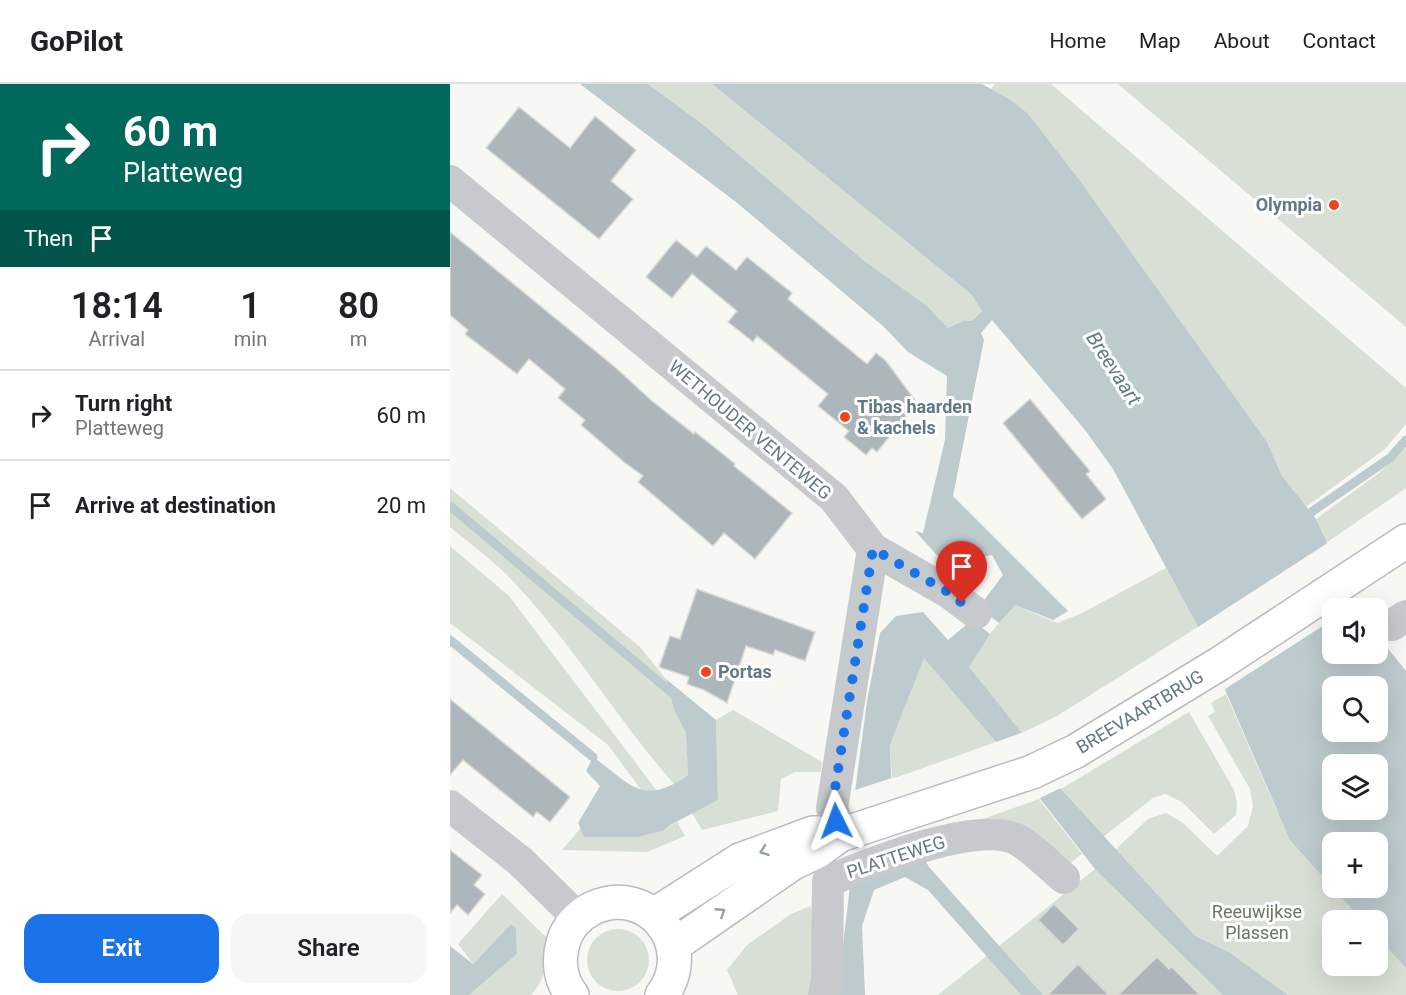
<!DOCTYPE html>
<html lang="en">
<head>
<meta charset="utf-8">
<style>
	body { margin:0; font-family:Roboto,sans-serif; background:#f6f6f6; color:#202124; height:100vh; display:flex; flex-direction:column; font-size:22px; white-space:nowrap }
	* { box-sizing:border-box; margin:0 }
	p { font-size:20px; color:#757577 }
	.icon { flex:none; width:33px; height:33px; fill:none; stroke:currentColor; stroke-width:2; stroke-linecap:round; stroke-linejoin:round }
	.map { position:relative; flex:1; overflow:hidden }
	.details { display:flex; flex-direction:column; background:#fff; width:450px }
	.details>* { flex:none }
	.hud { background:#00695c; color:#fff; overflow:hidden }
	.fabs { position:absolute; left:872px; top:514px; display:grid; gap:12px }
	.fabs a { display:grid; place-items:center; width:66px; height:66px; border-radius:12px; background:#fff; box-shadow:0 6px 24px #0002; font-size:30px }
	.pin { position:absolute; display:grid; place-items:center; width:51px; height:51px; color:#fff; margin:-62px -26px; border-radius:50% 50% 50% 0; rotate:-45deg; box-shadow:0 0 6px #0007 }
	.pin .icon { rotate:45deg }
	.me { position:absolute; width:66px; margin:-33px; rotate:357deg; stroke-linejoin:round; filter:drop-shadow(0 0 4px #0008) }
	.turn { display:flex; align-items:center; gap:21px; height:126px; padding:0 24px; font-size:27px }
	.turn .icon { width:78px; height:78px; stroke-width:2.5 }
	.turn b { display:block; font-size:42px; line-height:51px }
	.then { display:flex; align-items:center; height:57px; padding:0 24px; background:#0003; gap:12px; font-size:22px }
	.eta { display:flex; justify-content:space-evenly; align-items:center; height:102px; text-align:center }
	.eta b { font-size:36px; font-weight:600; line-height:42px }
	.primary-button { display:flex; gap:12px; margin-top:auto; padding:12px 24px }
	.primary-button a { flex:1; height:69px; border-radius:18px; background:#1a73e8; color:#fff; font-size:24px; font-weight:600; line-height:69px; text-align:center }
	.primary-button a+a { background:#f6f6f6; color:#202124 }
	ul { padding:0; list-style:none }
	li { display:flex; align-items:center; gap:18px; height:90px; padding:0 24px; border-top:2px solid #e0e0e0 }
	li div { flex:1 }
	li b { display:block; font-size:22px }
	li em { font-style:normal }
	header { display:flex; align-items:center; gap:36px; box-sizing:border-box; height:84px; padding:0 30px; background:#fff; border-bottom:2px solid #e0e0e0 }
	header strong { font-size:28px }
	nav { display:flex; gap:33px; margin-inline-start:auto; font-size:21px }
	main { display:flex; flex:1; min-height:0 }
	.map>svg:first-child { display:block }
	.green { fill:#d8dfd4; fill-rule:evenodd }
	.water { fill:#bdcace; fill-rule:evenodd }
	.pier { fill:#f7f7f3 }
	.lines { fill:none; stroke-linecap:round; stroke-linejoin:round }
	.stream { stroke:#bdcace; stroke-width:9 }
	.building { fill:#adb6bb; stroke:#d9d9d6; stroke-width:1.5 }
	.secondary-casing { stroke:#b6bcc0; stroke-width:36 }
	.street { stroke:#c6cacd; stroke-width:32 }
	.secondary { stroke:#fff; stroke-width:33 }
	.oneway { stroke:#92a0ab }
	.route { stroke:#1a73e8; stroke-width:10; stroke-dasharray:0 18 }
	.poi-dot { fill:#f34418; stroke:#fff; stroke-width:2 }
	.labels { text-anchor:middle; stroke-width:6; stroke-linejoin:round; paint-order:stroke }
	.poi-label { font-size:18px; font-weight:bold; fill:#637887; stroke:#fff; text-anchor:start }
	.street-label { font-size:18px; fill:#637887; stroke:#fff }
	.park-label { font-size:18px; fill:#65795f; stroke:#fff }
	.water-label { font-size:20px; font-style:italic; fill:#5f7b83; stroke:#fff }
</style>
</head>
<body>
<header>
<strong>GoPilot</strong>
<nav><a>Home</a><a>Map</a><a>About</a><a>Contact</a></nav>
</header>
<main>
<section class="details">
<div class="hud">
<div class="turn"><svg class="icon" aria-label="right" viewBox="0 0 24 24"><path d="M7 20v-9h11M14 6l5 5-5 5"/></svg><div><b>60 m</b>Platteweg</div></div>
<div class="then">Then<svg class="icon" aria-label="arrive" viewBox="0 0 24 24"><path d="M6 21V4h12l-3 4 3 4H6"/></svg></div>
</div>
<div class="eta">
<div><b>18:14</b><p>Arrival</p></div>
<div><b>1</b><p>min</p></div>
<div><b>80</b><p>m</p></div>
</div>
<ul>
<li><svg class="icon" aria-label="right" viewBox="0 0 24 24"><path d="M7 20v-9h11M14 6l5 5-5 5"/></svg><div><b>Turn right</b><p>Platteweg</p></div><em>60 m</em></li>
<li><svg class="icon" aria-label="arrive" viewBox="0 0 24 24"><path d="M6 21V4h12l-3 4 3 4H6"/></svg><div><b>Arrive at destination</b></div><em>20 m</em></li>
</ul>
<div class="primary-button"><a>Exit</a><a>Share</a></div>
</section>
<div class="map">
<svg width="956" height="911" viewBox="0 0 956 911">
	<rect width="100%" height="100%" fill="#f7f7f3"/>
	<path class="green" d="M 198,0 L 262,0 L 521,210 L 532,227 L 522,237 L 513,237 L 498,244 L 476,221 L 413,176 L 255,42 Z
		M 545,0 L 601,0 L 956,304 L 956,340 L 935,365 L 856,423 L 832,392 L 817,358 L 541,5 Z
		M 668,0 L 956,0 L 956,243 Z
		M 956,364 L 956,404 L 876,459 L 866,435 L 929,389 Z
		M 0,404 L 190,563 L 216,595 L 224,626 L 236,649 L 238,691 L 224,700 C 166,634 121,557 59,493 C 41,475 19,459 0,443 Z
		M 0,462 L 59,512 L 207,707 L 192,707 L 158,661 L 0,539 Z
		M 716,484 L 748,543 L 607,632 L 572,649 L 518,583 L 540,550 L 564,521 L 607,539 L 630,530 Z
		M 474,573 L 546,658 L 442,695 L 440,661 Z
		M 776,610 L 826,725 L 882,759 L 882,804 L 927,804 L 956,822 L 956,911 L 488,911 L 645,785 L 698,735 L 716,729 L 733,739 L 767,772 L 798,742 L 803,722 L 800,705 L 758,632 L 765,628 L 761,619 ZM 882,837 L 927,837 L 927,882 L 882,882 Z
		M 283,626 L 372,678 L 371,688 L 345,688 L 331,695 L 328,727 L 252,746 L 242,729 L 268,716 L 266,636 Z
		M 739,628 L 784,706 L 787,718 L 786,731 L 764,750 L 732,718 L 715,710 L 703,714 L 653,753 L 611,705 Z
		M 589,715 L 632,770 L 619,780 L 530,736 Z
		M 227,738 L 235,752 L 197,768 L 112,766 L 131,744 L 214,746 Z
		M 52,810 L 99,856 C 97,875 96,896 81,911 L 19,911 L 67,870 L 66,844 L 61,840 L 23,880 L 8,860 Z
		M 361,822 L 369,878 L 366,911 L 288,911 L 277,886 L 297,861 L 341,830 Z
		M137 876a31 31 0 1 1 62 0a31 31 0 1 1-62 0Z"/>
	<path class="water" d="M 130,0 L 198,0 L 255,42 L 413,176 L 476,221 L 498,244 L 513,237 L 522,237 L 532,227 L 521,210 L 262,0 L 532,0 L 562,17 L 578,30 L 627,93 L 817,358 L 832,392 L 866,435 L 907,525 L 882,525 L 882,570 L 927,570 L 927,551 L 956,587 L 956,884 L 927,852 L 927,837 L 913,837 L 883,804 L 927,804 L 927,759 L 882,759 L 882,803 L 840,756 L 748,543 L 663,385 L 635,346 L 542,236 L 531,249 L 534,256 L 503,412 L 618,527 L 603,536 L 565,521 L 549,539 L 529,523 L 553,491 L 542,471 L 495,480 L 465,447 L 473,449 L 495,356 L 497,292 L 458,268 L 433,242 L 286,118 ZM 882,603 L 927,603 L 927,648 L 882,648 ZM 882,681 L 927,681 L 927,726 L 882,726 Z
		M 473,528 L 498,556 L 522,536 L 540,550 L 519,583 L 572,649 L 611,705 L 745,852 L 780,869 L 838,911 L 773,911 L 645,785 L 546,658 L 474,574 L 440,661 L 442,719 L 479,783 L 593,911 L 571,911 L 478,806 L 455,793 L 424,806 L 412,842 L 415,911 L 387,911 L 399,811 L 405,708 L 417,617 L 430,549 L 446,532 Z
		M 216,595 L 266,636 L 268,716 L 222,740 L 214,746 L 188,753 L 134,753 L 128,739 L 150,702 L 136,687 L 143,673 C 182,701 192,723 238,691 L 236,649 L 224,626 Z
		M 61,840 L 66,844 L 67,870 L 19,911 L 0,911 L 0,862 L 23,880 Z"/>
	<path class="pier" d="M 879,458 L 907,519 L 899,525 L 882,525 L 882,536 L 772,607 L 745,545 Z
		M 574,648 L 613,703 L 586,716 L 543,659 Z
		M 445,693 L 445,719 L 466,754 L 398,775 L 402,707 Z"/>
	<g class="lines">
		<path class="stream" d="M 0,422 L 227,613
			M 860,429 L 940,374 L 956,356
			M 0,556 L 143,673"/>
	</g>
	<path class="building" d="M 69,23 L 120,64 L 145,32 L 186,66 L 161,97 L 183,115 L 149,155 L 36,64 Z
		M 0,148 L 166,284 L 202,317 L 244,350 L 245,348 L 268,366 L 285,380 L 284,382 L 342,429 L 305,475 L 274,449 L 263,462 L 188,398 L 193,392 L 174,378 L 131,341 L 135,336 L 108,314 L 115,305 L 79,275 L 67,290 L 15,250 L 18,246 L 0,231 Z
		M 226,156 L 247,173 L 256,162 L 286,186 L 297,173 L 342,209 L 338,215 L 417,280 L 426,269 L 436,277 L 467,319 L 427,368 L 422,364 L 416,371 L 394,353 L 399,347 L 368,322 L 378,310 L 307,252 L 303,258 L 278,238 L 287,227 L 242,190 L 222,214 L 196,193 Z
		M 580,315 L 640,387 L 636,390 L 656,415 L 632,435 L 553,339 Z
		M 247,505 L 365,548 L 355,577 L 325,566 L 323,571 L 296,562 L 277,619 L 254,606 L 237,600 L 239,593 L 209,583 L 220,552 L 230,555 Z
		M 0,615 L 120,713 L 100,738 L 87,728 L 83,733 L 13,676 L 0,691 Z
		M 0,766 L 32,791 L 24,801 L 35,810 L 18,831 L 7,821 L 0,829 Z
		M 604,820 L 629,845 L 613,861 L 588,836 Z
		M 707,873 L 719,885 L 722,883 L 750,911 L 668,911 Z
		M 628,880 L 659,911 L 598,911 Z"/>
	<g class="lines">
		<defs>
			<path id="secondary" d="M 204,831 L 290,776 L 363,749 L 367,749
				M 223,862 L 343,779 L 368,767 L 390,751 L 582,688 L 626,667 L 769,580 L 956,457
				M 122,911 C 110,896 108,877 113,859 C 117,844 128,832 141,825 C 197,797 249,862 212,911"/>
		</defs>
		<use href="#secondary" class="secondary-casing"/>
		<path class="street" d="M 0,97 L 384,414 L 423,465 L 498,508 L 526,529
			M 942,541 L 956,532
			M 0,722 L 70,777 L 128,834
			M 390,751 L 382,724 L 423,465
			M 374,911 L 377,897 L 378,797 C 420,780 527,735 568,756 C 582,764 601,783 614,794"/>
		<use href="#secondary" class="secondary"/>
	</g>
	<defs><path id="oneway-chevron" d="M-2-3.5L2.5 0L-2 3.5" fill="none" stroke-width="1.6" stroke-linecap="round" stroke-linejoin="round" transform="scale(1.5)"/></defs>
	<g class="oneway">
		<use href="#oneway-chevron" transform="translate(314 767) rotate(160)"/>
		<use href="#oneway-chevron" transform="translate(271 828) rotate(-33)"/>
	</g>
	<g class="lines">
		<path class="route" d="M 386,737 L 382,724 L 423,465 L 498,508 L 512,519"/>
	</g>
	<g class="poi-dot">
		<circle cx="884" cy="121" r="6"/>
		<circle cx="395" cy="333" r="6"/>
		<circle cx="256" cy="588" r="6"/>
	</g>
	<g class="labels">
		<g class="poi-label">
			<text x="872" y="127" text-anchor="end">Olympia</text>
			<text x="407" y="329">Tibas haarden<tspan x="407" dy="21">&amp; kachels</tspan></text>
			<text x="268" y="594">Portas</text>
		</g>
		<g class="street-label">
			<text transform="translate(300 346) rotate(40)" y="6">WETHOUDER VENTEWEG</text>
			<text transform="translate(690 628) rotate(-31)" y="6">BREEVAARTBRUG</text>
			<text transform="translate(446 773) rotate(-18)" y="6">PLATTEWEG</text>
		</g>
		<g class="park-label">
			<text x="807" y="834">Reeuwijkse<tspan x="807" dy="21">Plassen</tspan></text>
		</g>
		<g class="water-label">
			<text transform="translate(664 284) rotate(57)" y="7">Breevaart</text>
		</g>
	</g>
</svg>
<div class="fabs">
<a><svg class="icon" aria-label="sound" viewBox="0 0 24 24"><path d="M4 9h4l5-4v14l-5-4H4zM17 9q2 3 0 6"/></svg></a>
<a><svg class="icon" aria-label="search" viewBox="0 0 24 24"><circle cx="10" cy="10" r="6"/><path d="M15 15l6 6"/></svg></a>
<a><svg class="icon" aria-label="layers" viewBox="0 0 24 24"><path d="M12 4l9 5-9 5-9-5zM3 14l9 5 9-5"/></svg></a>
<a>+</a>
<a>−</a>
</div>
<div class="pin" style="left:512px;top:519px;background:#d93025"><svg class="icon" aria-label="arrive" viewBox="0 0 24 24"><path d="M6 21V4h12l-3 4 3 4H6"/></svg></div>
<svg class="me" style="left:386px;top:737px" viewBox="-20 -20 40 40"><path d="M0-17L14 15 0 8-14 15z" fill="#1a73e8" stroke="#fff" stroke-width="4"/></svg>
</div>
</main>
</body>
</html>
